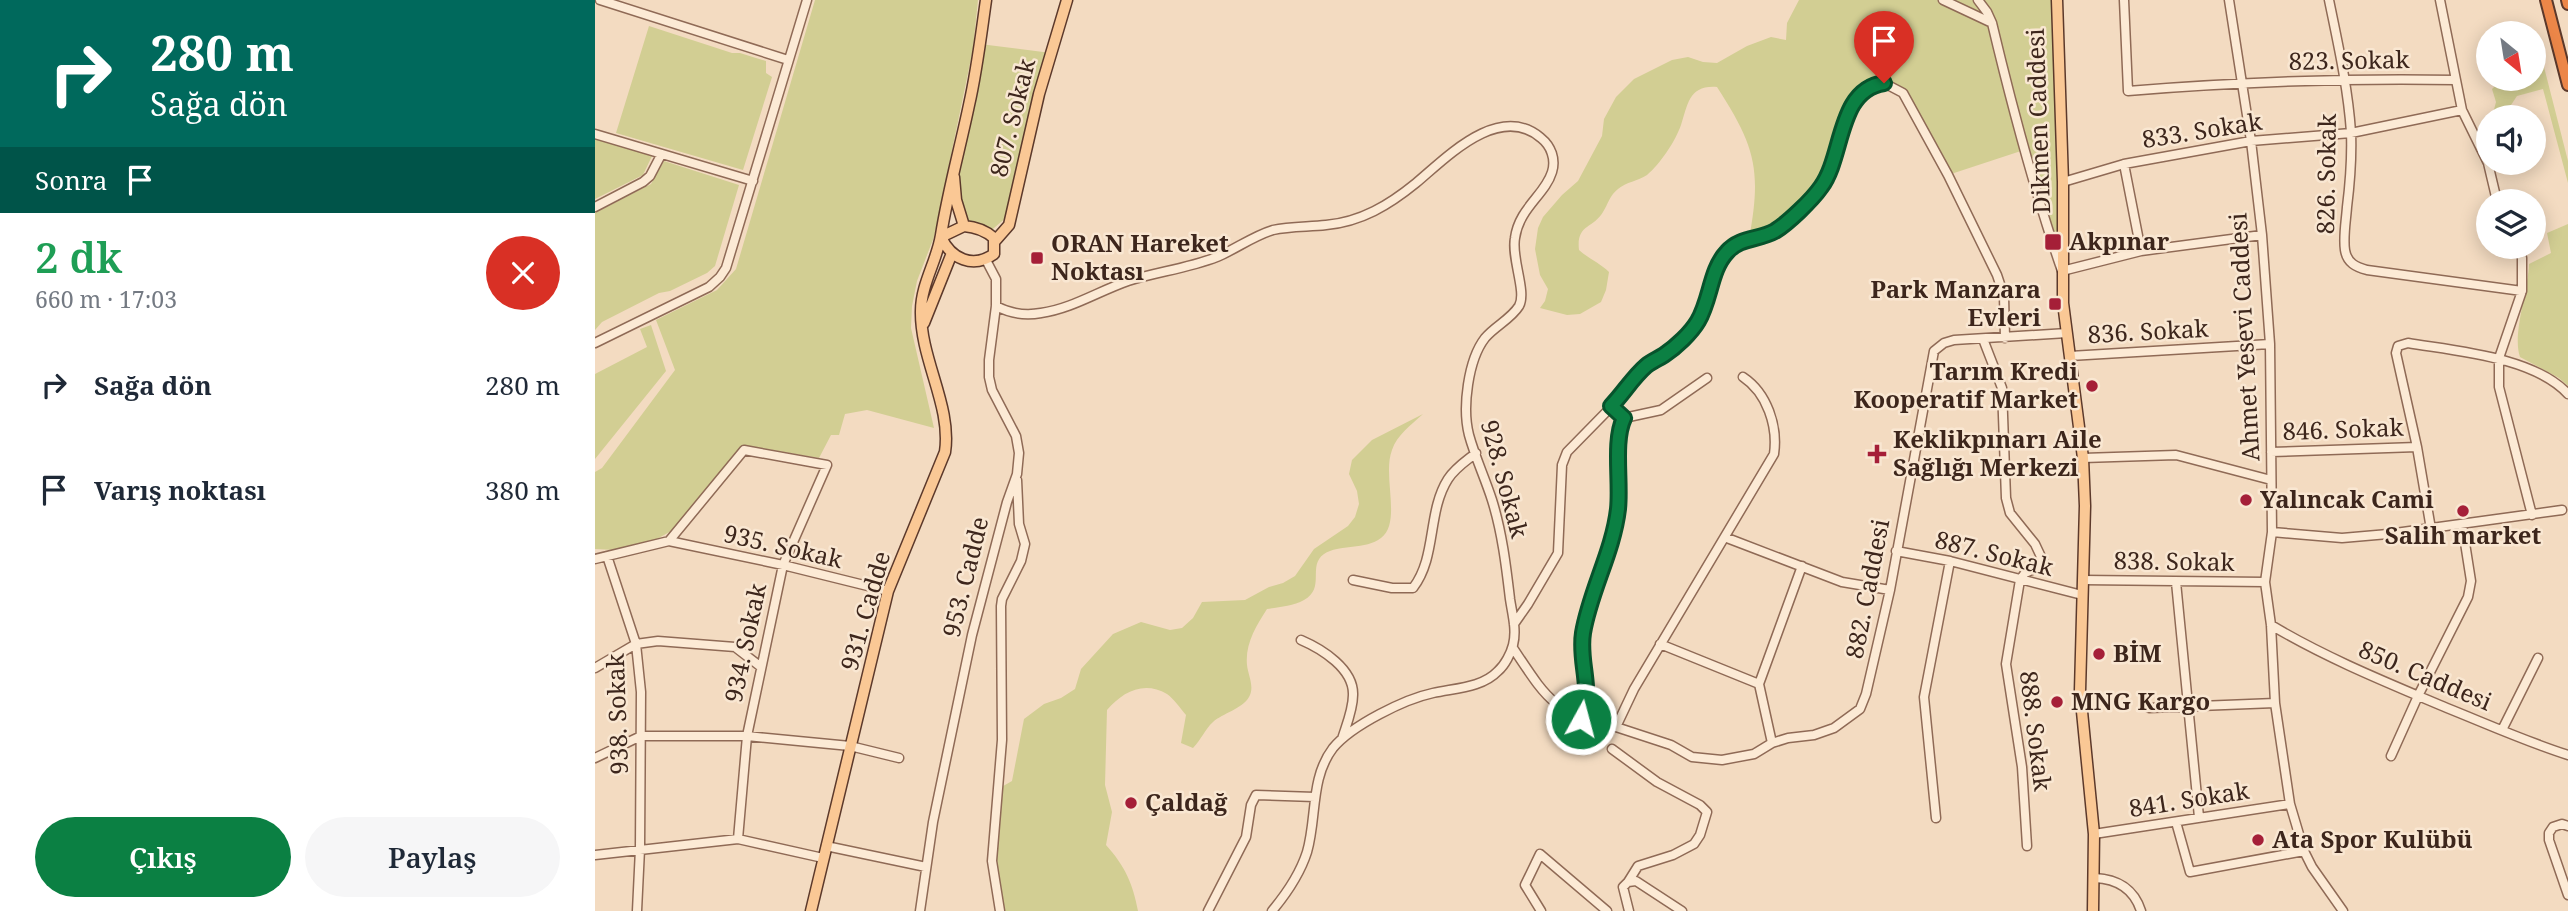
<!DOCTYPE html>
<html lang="tr">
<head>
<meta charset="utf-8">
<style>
	body { margin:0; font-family:"Noto Serif",serif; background:#f6f6f7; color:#1f2937; height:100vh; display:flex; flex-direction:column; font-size:26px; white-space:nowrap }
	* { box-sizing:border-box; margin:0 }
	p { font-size:23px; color:#747a83 }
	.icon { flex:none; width:38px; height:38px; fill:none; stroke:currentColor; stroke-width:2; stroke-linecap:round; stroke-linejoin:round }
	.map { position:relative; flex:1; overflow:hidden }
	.drawer { display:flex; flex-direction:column; background:#fff; width:595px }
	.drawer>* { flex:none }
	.banner { background:#00695c; color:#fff; overflow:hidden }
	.needle { width:46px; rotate:150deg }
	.buttons { position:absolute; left:1881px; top:21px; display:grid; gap:14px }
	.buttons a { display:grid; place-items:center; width:70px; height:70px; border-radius:50%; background:#fff; box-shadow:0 4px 18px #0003; font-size:35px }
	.pin { position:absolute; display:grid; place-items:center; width:60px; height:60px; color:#fff; margin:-72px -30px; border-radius:50% 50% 50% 0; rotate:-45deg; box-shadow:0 0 7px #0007 }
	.pin .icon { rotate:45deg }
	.me { position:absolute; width:77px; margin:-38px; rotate:7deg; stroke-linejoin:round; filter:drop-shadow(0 0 5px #0008) }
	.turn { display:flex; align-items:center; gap:24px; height:147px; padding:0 35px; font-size:32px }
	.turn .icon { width:91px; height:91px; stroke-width:2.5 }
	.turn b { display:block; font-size:49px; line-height:60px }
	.then { display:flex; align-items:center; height:66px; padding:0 35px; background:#0003; gap:14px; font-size:26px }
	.round { display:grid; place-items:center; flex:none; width:74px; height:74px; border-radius:37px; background:#f6f6f7 }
	.head { display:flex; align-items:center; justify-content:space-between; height:119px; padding:0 35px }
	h1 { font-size:42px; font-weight:600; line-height:52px; color:#1e9e55 }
	.button { display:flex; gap:14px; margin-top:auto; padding:14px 35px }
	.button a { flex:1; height:80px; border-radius:42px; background:#0b8043; color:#fff; font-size:28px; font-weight:600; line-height:80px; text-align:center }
	.button a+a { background:#f6f6f7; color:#1f2937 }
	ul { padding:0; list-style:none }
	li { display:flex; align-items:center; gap:21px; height:105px; padding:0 35px }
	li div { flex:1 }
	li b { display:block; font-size:26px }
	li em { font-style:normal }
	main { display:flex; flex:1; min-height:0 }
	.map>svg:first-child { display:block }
	.green { fill:#d2ce93 }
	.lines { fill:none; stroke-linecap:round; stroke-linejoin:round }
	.minor-casing { stroke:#8f6a56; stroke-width:11 }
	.major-casing { stroke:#5c392b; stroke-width:13 }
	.highway-casing { stroke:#5c392b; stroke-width:14 }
	.minor { stroke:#fcead5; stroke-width:8 }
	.major { stroke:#fac895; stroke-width:10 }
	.highway { stroke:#ec8648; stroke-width:10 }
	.route-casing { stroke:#07532c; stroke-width:18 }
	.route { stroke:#0b8043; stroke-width:12 }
	.poi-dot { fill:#a51f38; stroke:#f9e7d2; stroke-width:2.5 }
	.labels { text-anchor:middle; stroke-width:5; stroke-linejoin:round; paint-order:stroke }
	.street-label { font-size:24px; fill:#3d261c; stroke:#f9e7d2 }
	.poi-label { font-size:24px; font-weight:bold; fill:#3d261c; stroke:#f9e7d2; text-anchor:start }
</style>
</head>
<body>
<main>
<section class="drawer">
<div class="banner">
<div class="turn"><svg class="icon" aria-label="right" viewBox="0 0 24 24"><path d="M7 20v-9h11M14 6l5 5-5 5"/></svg><div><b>280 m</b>Sağa dön</div></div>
<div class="then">Sonra<svg class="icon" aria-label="arrive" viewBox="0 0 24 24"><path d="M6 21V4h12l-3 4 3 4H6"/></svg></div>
</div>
<div class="head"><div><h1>2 dk</h1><p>660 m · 17:03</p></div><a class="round" style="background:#d93025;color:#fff"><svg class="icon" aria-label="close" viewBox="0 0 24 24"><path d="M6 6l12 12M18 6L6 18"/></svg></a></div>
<ul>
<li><svg class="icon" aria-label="right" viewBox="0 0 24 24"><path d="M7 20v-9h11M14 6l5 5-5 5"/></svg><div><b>Sağa dön</b></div><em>280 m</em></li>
<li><svg class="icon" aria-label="arrive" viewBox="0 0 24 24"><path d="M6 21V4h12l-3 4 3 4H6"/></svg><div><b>Varış noktası</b></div><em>380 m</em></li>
</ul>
<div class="button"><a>Çıkış</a><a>Paylaş</a></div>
</section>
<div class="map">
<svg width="1973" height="911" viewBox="0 0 1973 911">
	<rect width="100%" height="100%" fill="#f3dbc1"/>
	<path class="green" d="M 220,0 L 383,0 L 378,49 L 339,237 L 322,281 L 317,306 L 316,328 L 339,428 L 272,410 L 250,414 L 244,435 L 236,435 L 224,458 L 148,445 L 106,499 L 78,530 L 60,540 L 20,550 L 0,549 L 0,472 L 7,468 L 80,370 L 61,320 L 122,290 L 141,269 Z
		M 1204,0 L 1462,0 L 1467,271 L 1429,150 L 1353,175 L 1308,93 L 1289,83 L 1264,94 L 1233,177 L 1181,230 L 1154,239 C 1167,169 1160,146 1122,87 C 1094,85 1093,104 1086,125 C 1080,142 1065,164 1052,175 C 1043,181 1031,182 1023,189 C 1015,195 1013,204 1008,212 C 998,229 981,224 984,250 C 994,259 1005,263 1014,272 L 1011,290 L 1006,302 L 985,314 L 972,315 L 945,308 L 950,301 L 953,289 L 945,275 L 940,249 L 943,228 L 948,217 L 967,195 L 983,181 L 1007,136 L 1009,119 L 1021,97 L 1039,79 L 1077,60 L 1093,57 L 1108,62 L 1122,63 L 1152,46 L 1176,37 L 1191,40 L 1192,23 Z
		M 54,26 L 137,53 L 145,53 L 171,61 L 171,73 L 177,77 L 148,170 L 21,133 Z
		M 385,44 L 456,53 L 412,217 L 393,233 L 369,226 L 358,169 Z
		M 1939,62 L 1947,63 L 1949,67 L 1973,161 L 1973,183 L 1948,89 L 1922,96 L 1916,105 L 1914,117 L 1897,117 L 1901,102 L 1897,89 L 1908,79 L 1939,79 Z
		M 0,138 L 57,156 L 48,175 L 0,199 Z
		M 69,161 L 144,185 L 120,266 L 112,273 L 75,291 L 64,293 L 7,322 L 0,330 L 0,213 L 56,184 Z
		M 1973,224 L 1973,386 L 1964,378 L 1925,357 C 1917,335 1933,291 1934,264 L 1956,253 L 1952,233 Z
		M 56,325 L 71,371 L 0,459 L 0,374 L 52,347 L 45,329 Z
		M 828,414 C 816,425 802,435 797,450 C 787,476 807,522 786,538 C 771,550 744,544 729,554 C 712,566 731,588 709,600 C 698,606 684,607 672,609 C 661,626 650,644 652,665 C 653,675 660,687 654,697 C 647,709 628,713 618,722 C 610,729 606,740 598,748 L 586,743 L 591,715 C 585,708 579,699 572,694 C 549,680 527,692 512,710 L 510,785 L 517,812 L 511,845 C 530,866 538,884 543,911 L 405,911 L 397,861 L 403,789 L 417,781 L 429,719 L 449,704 L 466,698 L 480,689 L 486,669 L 518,634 L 546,622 L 575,630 L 587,628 L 598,618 L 607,602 L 650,600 L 674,587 L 688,583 L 700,576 L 719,549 L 753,526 L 760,517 L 764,504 L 762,491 L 754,474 L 757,460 L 777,440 Z"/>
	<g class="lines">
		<defs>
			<path id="minor" d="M 5,0 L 193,60
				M 1348,0 L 1397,23
				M 1383,0 L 1392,12 L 1397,23 C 1417,107 1439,190 1467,271 L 1546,251 L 1667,235
				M 1529,0 L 1533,91 C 1643,82 1751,78 1861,80
				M 1634,0 L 1656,141 L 1667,235 L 1675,344 L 1677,532 L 1670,582 L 1676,625 L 1680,703 L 1695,804 L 1709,851 L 1717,867 L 1748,911
				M 1734,0 C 1743,44 1753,88 1756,132 C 1757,157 1755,183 1752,207 C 1751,221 1748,237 1750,250 C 1752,263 1761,267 1772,270 L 1927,291
				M 1845,0 L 1867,110 L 1893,163 L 1902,201
				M 0,134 L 158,181
				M 1529,164 L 1546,251
				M 1468,182 L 1529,164 L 1656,141 L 1756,133 L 1867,110
				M 0,207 L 48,182 L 55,176 L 66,155
				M 1924,247 L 1927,258 L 1927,291 L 1904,358 L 1904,387 L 1937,515
				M 401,306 C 416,314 430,316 446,313 C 476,309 504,291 533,281 C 562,272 594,268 622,257 C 641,249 658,236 678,230 C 695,226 714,227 731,225 C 766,222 794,205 821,183 C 851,158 904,102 946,138 C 956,146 961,159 957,172 C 950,195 924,208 920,238 C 916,258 932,292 924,306 C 916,319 900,326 890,338 C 873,360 867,408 874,435 C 880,457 890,478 897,500 C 907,532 911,565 915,599 C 917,613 922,630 918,645 C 916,653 910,665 903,671 C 887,688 860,688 838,693 C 810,699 757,725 738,748 C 715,778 722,818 712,852 C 705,874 692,893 677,911
				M 1388,339 L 1407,388 L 1411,498 L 1415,513 L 1440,544 L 1448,561 L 1446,566 L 1430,573 L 1425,580 L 1411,664 L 1427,767 L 1432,846
				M 0,343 L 114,287 L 125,277 L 131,268 L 212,0
				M 1475,356 L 1675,344
				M 1676,452 L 1822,447
				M 1488,458 L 1581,455 L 1676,480
				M 1836,529 L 1822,447 L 1801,353 L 1803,346 L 1813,343 C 1861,351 1939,357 1973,394
				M 1677,532 L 1747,538 L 1793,534 L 1967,510
				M 1132,538 L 1247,582 L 1295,590
				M 74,541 L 188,565 L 293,591
				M 1301,551 L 1355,561 L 1487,595
				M 12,556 L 41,644 L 46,692 L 45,849 L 42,911
				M 0,559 L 74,541 L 149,450 L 232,465 L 188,565 L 152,736 L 143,839
				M 758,580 L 797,588 L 818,588 C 842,557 832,512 853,479 C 860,468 871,461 881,453
				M 1488,580 L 1670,582
				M 1581,582 L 1604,817
				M 919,624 L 933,604 L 963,553 L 967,465 L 972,452 L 1023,400 L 1049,367 L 1070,354 L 1097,328 L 1109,306 L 1125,261 L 1133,251 L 1148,240 L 1167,236 L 1181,230 L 1225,189 L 1233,177 L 1247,132 L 1260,100 L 1272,88 L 1280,84 L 1289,83 L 1308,93 L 1353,175 L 1402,275 L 1409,296 L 1410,338
				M 1676,625 C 1731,658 1793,683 1852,708 C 1892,724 1932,742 1973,755
				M 706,640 C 727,649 759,669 758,695 C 758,710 751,726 747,739
				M 1065,644 L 1164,684
				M 918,648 C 952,699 958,713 1021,727 L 1039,689 L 1179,454 C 1183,426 1172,393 1148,377
				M 0,668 L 41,644 L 63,641 L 140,647 L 166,667
				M 1554,708 L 1680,703
				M 987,719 L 991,690 L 987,662 L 987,637 L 991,613 L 1022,519 L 1025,425 L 1029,418 L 1066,410 L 1112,378
				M 1021,727 L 1076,745 L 1097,757 L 1127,760 L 1159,754 L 1177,743 L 1193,738 L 1219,735 L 1239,728 L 1265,709 L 1271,694 L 1295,590 L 1339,351 L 1349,343 L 1359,340 L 1472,333
				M 1907,730 L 1943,658
				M 1177,743 L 1164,684 L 1207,566
				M 1017,749 L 1062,782 L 1105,805 L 1112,812 L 1105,835 L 1099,844 L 1078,855 L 1043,866 L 1033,882
				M 1796,756 L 1823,696 L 1873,597 L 1876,581 L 1867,524
				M 0,758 L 46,736 L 152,736 L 255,746 L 304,758
				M 1341,818 L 1329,697 L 1355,561
				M 1581,822 L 1595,872 L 1709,851
				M 1973,826 L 1967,824 L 1958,827 L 1954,833 L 1954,840 L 1973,895
				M 1499,834 L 1695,804
				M 231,846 L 331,867
				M 0,855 L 143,839 L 228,858
				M 1500,878 C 1522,879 1539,889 1546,911
				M 325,911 L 338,822 L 377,635 L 412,502 L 422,474 L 424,453 L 421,436 L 397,390 L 394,377 L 394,360 L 401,306 L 401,279 L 391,260
				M 405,911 L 397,861 L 407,740 L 406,606 L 407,599 L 426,561 L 430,544 L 424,524 L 422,480
				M 613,911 L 651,837 L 656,805 L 661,795 L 720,797
				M 946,911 L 930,885 L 945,854 L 1012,911
				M 1034,911 L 1028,887 L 1033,882 L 1041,881 L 1087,911"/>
			<path id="major" d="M 1462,0 L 1468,182 L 1468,303 L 1488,458 L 1490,506 L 1485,691 L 1499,834 L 1498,911
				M 359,177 L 361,200 L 369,226
				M 369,226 C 381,227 390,230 399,238 L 399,254 C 378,269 356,259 346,237 Z
				M 400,241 L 414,225 L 444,94 L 472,0
				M 329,323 L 357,253
				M 216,911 L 293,591 L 350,452 C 357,406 325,359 326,311 C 326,284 342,261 346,235 C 353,191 365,148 374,105 C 382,70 386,35 391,0"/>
			<path id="highway" d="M 1951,0 L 1973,85
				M 1972,0 L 1973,4"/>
		</defs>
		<use href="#minor" class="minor-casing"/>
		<use href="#major" class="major-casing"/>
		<use href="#highway" class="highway-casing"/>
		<use href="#minor" class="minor"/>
		<use href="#major" class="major"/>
		<use href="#highway" class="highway"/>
	</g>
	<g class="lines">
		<defs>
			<path id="route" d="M 986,719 C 989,708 992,698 991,687 C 990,668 985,652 988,633 C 995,591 1018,552 1023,509 C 1026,482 1018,441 1029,418 L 1016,406 C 1028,394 1038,377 1051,366 C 1057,361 1063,359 1069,355 C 1081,347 1096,333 1103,321 C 1116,299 1115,270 1132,252 C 1145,237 1164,240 1180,231 C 1193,223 1217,200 1226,187 C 1249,156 1242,90 1289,83"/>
		</defs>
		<use href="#route" class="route-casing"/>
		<use href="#route" class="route"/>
	</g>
	<g class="poi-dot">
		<rect x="1449" y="233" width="18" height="18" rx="3.5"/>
		<rect x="435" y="251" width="14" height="14" rx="3.5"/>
		<rect x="1453" y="297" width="14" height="14" rx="3.5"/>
		<circle cx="1497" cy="386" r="7"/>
		<path d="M1278.5 443.5h7v7h7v7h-7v7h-7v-7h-7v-7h7z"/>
		<circle cx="1651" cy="500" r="7"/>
		<circle cx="1868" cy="511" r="7"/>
		<circle cx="1504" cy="654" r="7"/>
		<circle cx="1462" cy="702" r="7"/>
		<circle cx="536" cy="803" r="7"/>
		<circle cx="1663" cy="840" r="7"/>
	</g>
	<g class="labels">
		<g class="street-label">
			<text transform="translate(1754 61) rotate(-1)" y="8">823. Sokak</text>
			<text transform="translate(418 118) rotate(-76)" y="8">807. Sokak</text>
			<text transform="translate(1444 121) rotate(-92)" y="8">Dikmen Caddesi</text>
			<text transform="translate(1607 131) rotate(-9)" y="8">833. Sokak</text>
			<text transform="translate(1732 174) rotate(-89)" y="8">826. Sokak</text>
			<text transform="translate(1553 332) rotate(-3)" y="8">836. Sokak</text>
			<text transform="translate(1650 337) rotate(-93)" y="8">Ahmet Yesevi Caddesi</text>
			<text transform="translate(1748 430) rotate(-2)" y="8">846. Sokak</text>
			<text transform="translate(909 479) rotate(75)" y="8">928. Sokak</text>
			<text transform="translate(188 547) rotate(13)" y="8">935. Sokak</text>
			<text transform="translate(1399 554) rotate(14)" y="8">887. Sokak</text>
			<text transform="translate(1579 562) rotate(1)" y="8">838. Sokak</text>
			<text transform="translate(371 577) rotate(-76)" y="8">953. Cadde</text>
			<text transform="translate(1273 589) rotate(-79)" y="8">882. Caddesi</text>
			<text transform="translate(271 611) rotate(-74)" y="8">931. Cadde</text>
			<text transform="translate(151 643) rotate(-78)" y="8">934. Sokak</text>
			<text transform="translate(1830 676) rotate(23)" y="8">850. Caddesi</text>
			<text transform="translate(23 714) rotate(-92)" y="8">938. Sokak</text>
			<text transform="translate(1440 731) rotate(83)" y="8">888. Sokak</text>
			<text transform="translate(1594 800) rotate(-9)" y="8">841. Sokak</text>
		</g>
		<g class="poi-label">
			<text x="1474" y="250">Akpınar</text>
			<text x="456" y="252">ORAN Hareket<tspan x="456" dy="28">Noktası</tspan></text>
			<text x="1446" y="298" text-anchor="end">Park Manzara<tspan x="1446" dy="28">Evleri</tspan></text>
			<text x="1483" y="380" text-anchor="end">Tarım Kredi<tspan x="1483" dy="28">Kooperatif Market</tspan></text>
			<text x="1298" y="448">Keklikpınarı Aile<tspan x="1298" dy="28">Sağlığı Merkezi</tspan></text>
			<text x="1665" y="508">Yalıncak Cami</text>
			<text x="1868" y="544" text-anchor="middle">Salih market</text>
			<text x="1518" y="662">BİM</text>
			<text x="1476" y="710">MNG Kargo</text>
			<text x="550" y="811">Çaldağ</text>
			<text x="1677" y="848">Ata Spor Kulübü</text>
		</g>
	</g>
</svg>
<div class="buttons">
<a><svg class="needle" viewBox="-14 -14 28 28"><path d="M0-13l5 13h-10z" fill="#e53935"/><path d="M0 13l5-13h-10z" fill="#747a83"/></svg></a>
<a><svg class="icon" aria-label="sound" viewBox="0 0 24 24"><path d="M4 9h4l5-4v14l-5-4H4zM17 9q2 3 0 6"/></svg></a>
<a><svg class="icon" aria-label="layers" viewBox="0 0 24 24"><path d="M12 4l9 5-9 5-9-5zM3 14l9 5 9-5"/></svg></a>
</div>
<div class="pin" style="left:1289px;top:83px;background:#d93025"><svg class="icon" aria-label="arrive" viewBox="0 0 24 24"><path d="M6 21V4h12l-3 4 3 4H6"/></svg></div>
<svg class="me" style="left:986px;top:719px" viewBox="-20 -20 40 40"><circle r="17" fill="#0b8043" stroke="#fff" stroke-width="3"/><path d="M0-11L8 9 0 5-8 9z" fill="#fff"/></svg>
</div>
</main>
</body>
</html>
